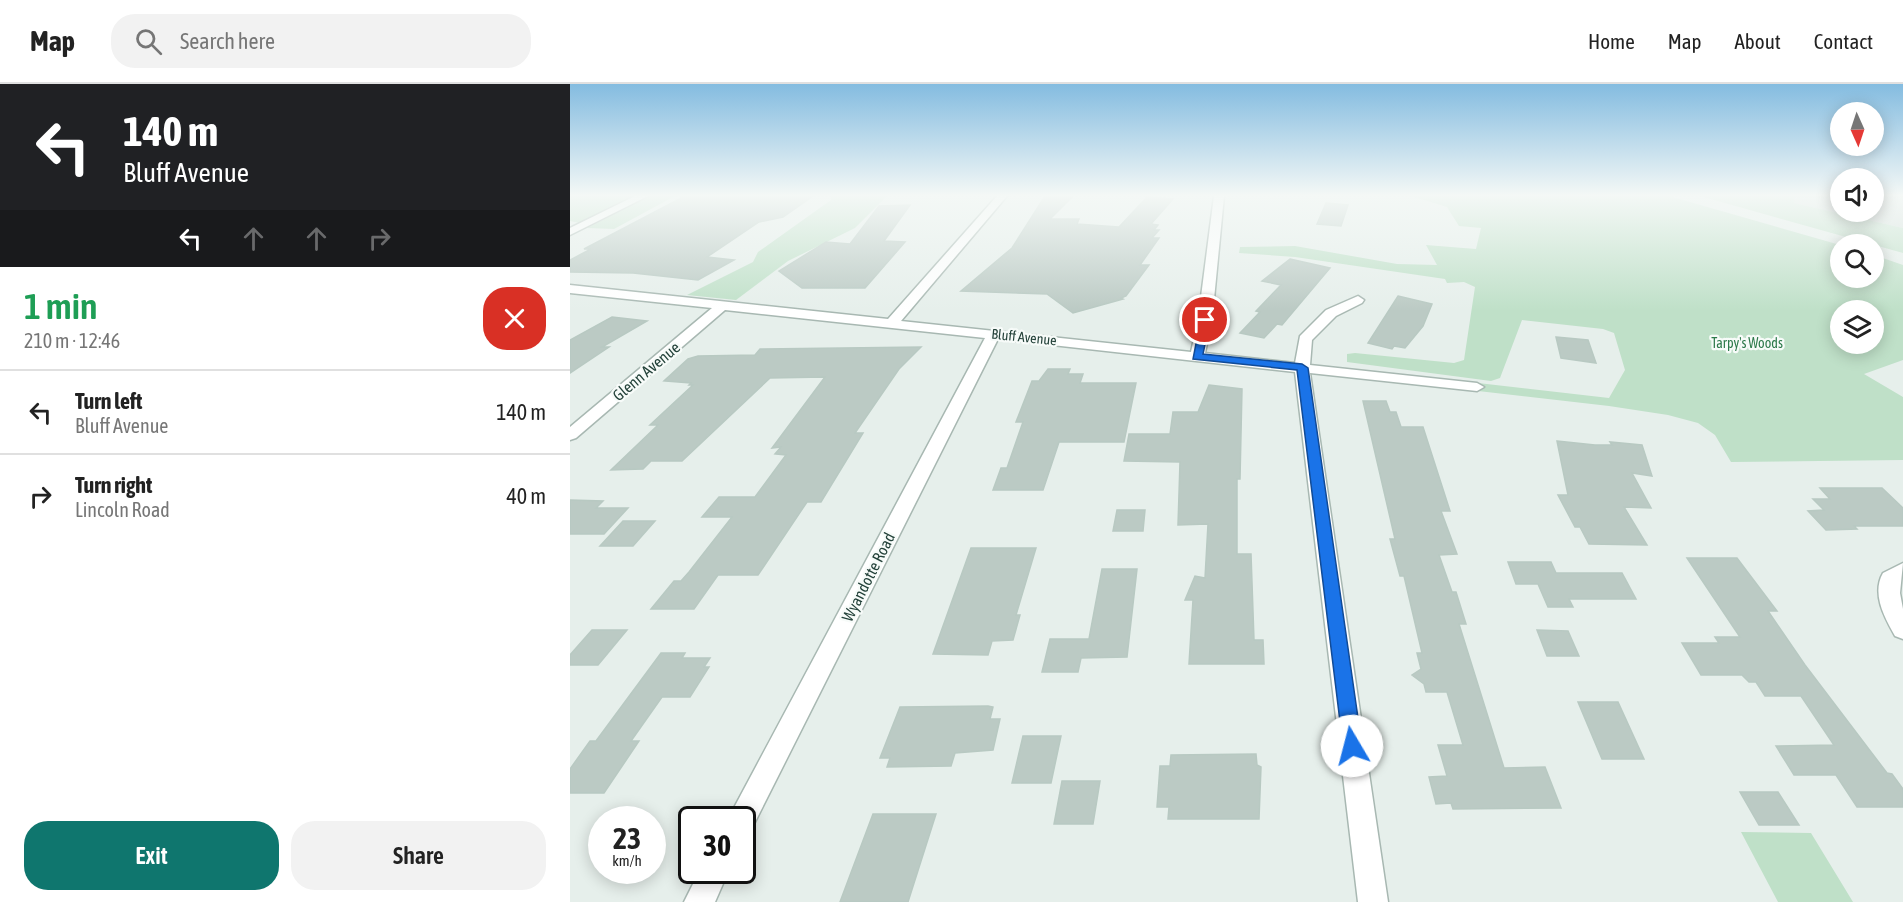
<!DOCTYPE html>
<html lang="en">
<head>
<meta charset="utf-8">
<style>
	body { margin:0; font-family:"Asap Condensed",sans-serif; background:#f2f2f2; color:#222; height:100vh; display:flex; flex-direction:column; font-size:22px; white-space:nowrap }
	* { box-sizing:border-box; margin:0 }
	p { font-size:20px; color:#767676 }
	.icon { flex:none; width:33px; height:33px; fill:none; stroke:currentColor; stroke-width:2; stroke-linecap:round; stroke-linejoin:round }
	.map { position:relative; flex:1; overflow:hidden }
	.sheet { display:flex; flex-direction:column; background:#fff; width:570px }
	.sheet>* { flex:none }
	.guide { background:#202124; color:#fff; overflow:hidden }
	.needle { width:39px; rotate:177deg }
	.buttons { position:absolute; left:1260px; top:18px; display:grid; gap:12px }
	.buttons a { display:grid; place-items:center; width:54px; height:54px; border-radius:50%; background:#fff; box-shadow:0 3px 15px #0003; font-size:30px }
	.speed { position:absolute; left:18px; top:722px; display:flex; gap:12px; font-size:30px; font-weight:700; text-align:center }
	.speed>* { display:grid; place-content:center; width:78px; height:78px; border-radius:50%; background:#fff; box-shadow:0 3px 15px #0003; line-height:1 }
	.speed small { font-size:15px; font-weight:400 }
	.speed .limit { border:3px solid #111; border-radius:9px; background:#fff; color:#111 }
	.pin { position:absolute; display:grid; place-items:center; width:51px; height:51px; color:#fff; margin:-26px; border:3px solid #fff; border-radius:50%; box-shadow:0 2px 6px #0007 }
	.me { position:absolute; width:66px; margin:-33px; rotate:352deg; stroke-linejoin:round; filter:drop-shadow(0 0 4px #0008) }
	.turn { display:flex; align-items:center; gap:21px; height:126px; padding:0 24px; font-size:27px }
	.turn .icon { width:78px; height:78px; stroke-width:2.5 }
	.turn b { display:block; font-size:42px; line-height:51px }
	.lanes { display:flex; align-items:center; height:57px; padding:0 24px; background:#0003; justify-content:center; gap:30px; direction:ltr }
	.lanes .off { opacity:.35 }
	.round { display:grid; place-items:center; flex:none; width:63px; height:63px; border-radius:24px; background:#f2f2f2 }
	.headline { display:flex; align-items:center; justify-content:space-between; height:102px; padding:0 24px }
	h1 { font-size:36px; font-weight:600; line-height:45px; color:#1e9e55 }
	.button { display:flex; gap:12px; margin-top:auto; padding:12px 24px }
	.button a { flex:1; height:69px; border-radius:24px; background:#0f766e; color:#fff; font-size:24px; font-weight:600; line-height:69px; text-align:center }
	.button a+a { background:#f2f2f2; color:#222 }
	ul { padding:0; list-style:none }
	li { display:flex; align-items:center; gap:18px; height:84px; padding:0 24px; border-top:2px solid #e0e0e0 }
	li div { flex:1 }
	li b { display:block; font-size:22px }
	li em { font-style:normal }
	header { display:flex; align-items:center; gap:36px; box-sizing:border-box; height:84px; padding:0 30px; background:#fff; border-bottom:2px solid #e0e0e0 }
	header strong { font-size:28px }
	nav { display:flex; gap:33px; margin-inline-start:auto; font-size:21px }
	.search { width:420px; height:54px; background:#f2f2f2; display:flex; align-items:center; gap:15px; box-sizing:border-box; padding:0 21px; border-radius:24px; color:#767676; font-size:22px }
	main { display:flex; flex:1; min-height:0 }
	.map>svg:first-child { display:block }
	.built { fill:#d4dfda }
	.green { fill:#bfe0c8; fill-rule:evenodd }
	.building { fill:#bbcac4; stroke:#b8c9c2; stroke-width:1.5 }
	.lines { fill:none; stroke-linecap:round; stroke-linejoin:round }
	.minor-casing { stroke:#a8b8b2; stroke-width:3 }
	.minor { fill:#fff; fill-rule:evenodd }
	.route { fill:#1a73e8; stroke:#114b97; stroke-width:1.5 }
	.labels { text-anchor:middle; stroke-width:4.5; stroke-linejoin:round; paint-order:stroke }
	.far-street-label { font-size:14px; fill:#24423a; stroke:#f7fbf9 }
	.far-park-label { font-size:14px; fill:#2d7a4b; stroke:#f7fbf9 }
	.street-label { font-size:16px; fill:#24423a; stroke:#f7fbf9 }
</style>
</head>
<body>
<header>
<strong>Map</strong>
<div class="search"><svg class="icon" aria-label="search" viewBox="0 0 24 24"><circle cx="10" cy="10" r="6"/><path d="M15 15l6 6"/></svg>Search here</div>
<nav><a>Home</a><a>Map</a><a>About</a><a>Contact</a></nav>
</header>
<main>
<section class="sheet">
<div class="guide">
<div class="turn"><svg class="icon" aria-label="left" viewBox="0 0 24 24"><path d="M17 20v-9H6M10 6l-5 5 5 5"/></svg><div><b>140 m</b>Bluff Avenue</div></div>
<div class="lanes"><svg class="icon" aria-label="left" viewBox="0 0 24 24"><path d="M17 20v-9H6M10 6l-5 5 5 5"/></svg><svg class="icon off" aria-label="ahead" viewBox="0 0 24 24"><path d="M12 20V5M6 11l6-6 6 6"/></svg><svg class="icon off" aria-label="ahead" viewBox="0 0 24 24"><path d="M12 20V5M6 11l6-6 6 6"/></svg><svg class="icon off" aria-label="right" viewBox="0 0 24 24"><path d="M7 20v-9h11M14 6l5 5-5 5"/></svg></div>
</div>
<div class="headline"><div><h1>1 min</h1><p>210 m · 12:46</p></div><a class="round" style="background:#d93025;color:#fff"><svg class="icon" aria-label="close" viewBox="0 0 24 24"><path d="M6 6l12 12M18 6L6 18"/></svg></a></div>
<ul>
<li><svg class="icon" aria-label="left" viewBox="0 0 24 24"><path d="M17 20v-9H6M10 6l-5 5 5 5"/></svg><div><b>Turn left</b><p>Bluff Avenue</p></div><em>140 m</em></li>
<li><svg class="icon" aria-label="right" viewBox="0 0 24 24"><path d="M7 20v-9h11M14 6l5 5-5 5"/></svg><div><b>Turn right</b><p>Lincoln Road</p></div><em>40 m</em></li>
</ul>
<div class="button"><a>Exit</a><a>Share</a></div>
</section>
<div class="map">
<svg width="1333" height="818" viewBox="0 0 1333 818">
	<rect width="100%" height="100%" fill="#e6efeb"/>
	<path class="built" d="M 1225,112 L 1270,112 L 1270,128 L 1304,128 L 1304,112 L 1333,112 L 1333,144 L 1223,119 Z"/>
	<path class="green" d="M 0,112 L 64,112 L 10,139 L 0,137 Z
		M 80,112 L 105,112 L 44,145 L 17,144 Z
		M 262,112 L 317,112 L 285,144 L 218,177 L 166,216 L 117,211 L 183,178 L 188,168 L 261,116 Z
		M 841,112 L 1099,112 L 1270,161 L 1270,194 L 1304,194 L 1304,171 L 1333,181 L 1333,276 L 1294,290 L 1333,313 L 1333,376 L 1161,378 L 1145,351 L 1128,339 L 1098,331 L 1039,322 L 908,307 L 908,299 L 1039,314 L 1055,286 L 1044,249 L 1033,245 L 952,236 L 930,294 L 921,297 L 777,278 L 777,270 L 785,269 L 884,279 L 894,276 L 905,203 L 894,198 L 877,199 L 875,195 L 725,173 L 669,169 L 670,163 L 725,162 L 827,180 L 867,181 L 856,161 L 906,165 L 911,144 L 889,142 L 877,123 ZM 1270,226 L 1304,226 L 1304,260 L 1270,260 Z
		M 1130,112 L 1225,112 L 1224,119 L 1333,144 L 1333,169 Z
		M 1171,748 L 1241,749 L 1283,818 L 1208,818 Z"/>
	<path class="building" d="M 115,112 L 243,112 L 213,133 L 189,138 L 137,173 L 164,176 L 128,196 L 63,189 L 0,188 L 0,176 L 21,165 L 14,165 Z
		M 475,112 L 503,112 L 480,135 L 509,135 L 507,140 L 549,143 L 577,113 L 603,115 L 581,140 L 588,141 L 584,146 L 589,146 L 582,154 L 589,154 L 570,181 L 579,181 L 556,212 L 551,214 L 553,215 L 503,229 L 477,210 L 391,207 L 442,164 Z
		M 756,119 L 778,121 L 771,142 L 747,140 Z
		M 340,121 L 314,157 L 335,158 L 295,204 L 232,204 L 209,187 L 256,158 L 280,160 L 309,122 Z
		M 720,175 L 760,184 L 712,241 L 707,240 L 694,254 L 670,249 L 690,228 L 686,227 L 711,201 L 692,197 Z
		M 828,212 L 862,220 L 853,242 L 835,264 L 824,262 L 822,265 L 798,259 Z
		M 42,233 L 77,237 L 32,263 L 39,263 L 0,289 L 0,256 Z
		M 986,253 L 1018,256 L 1026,279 L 991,274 Z
		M 351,263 L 329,285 L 285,349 L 293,349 L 251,418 L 237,418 L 188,491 L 148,491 L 124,525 L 81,525 L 104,497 L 111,497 L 119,488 L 162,433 L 132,433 L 149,413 L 185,413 L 216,371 L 205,370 L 211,363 L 202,364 L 255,293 L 200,294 L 112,377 L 81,377 L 73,385 L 41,386 L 88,341 L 80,341 L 123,301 L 119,301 L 121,299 L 94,297 L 118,275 L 128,272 L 185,271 L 190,265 Z
		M 478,285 L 500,285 L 498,290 L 513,290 L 510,299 L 566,299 L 554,358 L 489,358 L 473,406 L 423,406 L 431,384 L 437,384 L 453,338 L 446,338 L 462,297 L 469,297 Z
		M 639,301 L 672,305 L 670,395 L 667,395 L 667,470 L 681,470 L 684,556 L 693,556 L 694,580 L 619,580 L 623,516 L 615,516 L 625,492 L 635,494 L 638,440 L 608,441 L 610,378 L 554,377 L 559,350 L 600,350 L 603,328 L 628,328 Z
		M 793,317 L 816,317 L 820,328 L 826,328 L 831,343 L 853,343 L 880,427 L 871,427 L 887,470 L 869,471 L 882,508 L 886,508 L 896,540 L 889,540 L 934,684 L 975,683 L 991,724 L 883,725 L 881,719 L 866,720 L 859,693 L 877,692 L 868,661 L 893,661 L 877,608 L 856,608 L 854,600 L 842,591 L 851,585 L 847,569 L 852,569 L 834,492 L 830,492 L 820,455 L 825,455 Z
		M 987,357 L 1025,361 L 1042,361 L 1040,358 L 1072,361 L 1082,392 L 1062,389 L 1081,424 L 1054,423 L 1077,461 L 1019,460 L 1010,443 L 1005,443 L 988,411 L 998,411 Z
		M 1250,404 L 1312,404 L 1333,424 L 1333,442 L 1284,442 L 1287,445 L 1256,446 L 1238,427 L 1254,426 L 1243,415 L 1260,415 Z
		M 0,416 L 33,417 L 26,424 L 58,424 L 34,450 L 0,450 Z
		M 547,426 L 575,426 L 573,447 L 543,447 Z
		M 53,437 L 85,437 L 63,462 L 30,462 Z
		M 401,464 L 466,464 L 446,531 L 450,531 L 443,556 L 422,557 L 418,571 L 363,570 Z
		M 1117,474 L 1167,474 L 1207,527 L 1198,527 L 1235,581 L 1317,689 L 1322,690 L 1333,705 L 1333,723 L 1287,723 L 1266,691 L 1224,691 L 1206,662 L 1264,661 L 1231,612 L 1195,612 L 1186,598 L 1179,598 L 1172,591 L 1131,591 L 1112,559 L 1149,559 L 1145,553 L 1170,553 Z
		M 938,478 L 981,478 L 986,489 L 1052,489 L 1066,515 L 999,515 L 1003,523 L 978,523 L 968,500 L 946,500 Z
		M 532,485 L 567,485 L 557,573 L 511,574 L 508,588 L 472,588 L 480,555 L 519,555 Z
		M 22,546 L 57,546 L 28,581 L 0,581 L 0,571 Z
		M 967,546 L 998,547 L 1009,572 L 977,572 Z
		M 91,569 L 115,569 L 112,574 L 140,574 L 134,583 L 139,583 L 120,613 L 92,613 L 61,657 L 69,657 L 34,709 L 0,709 L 0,685 L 20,657 L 26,657 Z
		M 1008,618 L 1048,618 L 1074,675 L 1032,675 Z
		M 418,622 L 423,623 L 420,635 L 430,635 L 423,666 L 385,669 L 381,682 L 317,683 L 320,674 L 310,674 L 330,623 Z
		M 453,652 L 491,652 L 481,699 L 442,699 Z
		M 686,670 L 687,681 L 691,683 L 689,735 L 598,735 L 599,723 L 587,723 L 590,682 L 600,682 L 601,671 Z
		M 492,697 L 530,697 L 523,740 L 484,740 Z
		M 1170,708 L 1208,708 L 1229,741 L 1189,741 Z
		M 303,730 L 366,730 L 338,818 L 270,818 Z"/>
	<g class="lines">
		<defs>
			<path id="minor" d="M 65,112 L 78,112 L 0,151 L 0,144 Z
				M 427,112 L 437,112 L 331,237 L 621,268 L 628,236 L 644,112 L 654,112 L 642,236 L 635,269 L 725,279 L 730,252 L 756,226 L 788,212 L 794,216 L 792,219 L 766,232 L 742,256 L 740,281 L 907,299 L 914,303 L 907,307 L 740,289 L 818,818 L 788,818 L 725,288 L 428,255 L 182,744 L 172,748 L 172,735 L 158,735 L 415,254 L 155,226 L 6,354 L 0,356 L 0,343 L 142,224 L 0,209 L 0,201 L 318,235 Z
				M 1333,479 L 1330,509 L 1333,525 L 1333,555 L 1325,552 C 1315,534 1301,510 1313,489 Z
				M 130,786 L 159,786 L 145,818 L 114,818 Z"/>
		</defs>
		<use href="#minor" class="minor-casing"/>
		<use href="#minor" class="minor"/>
	</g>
	<linearGradient id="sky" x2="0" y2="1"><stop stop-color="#84bce0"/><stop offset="0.49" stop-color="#f4f8f6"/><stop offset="1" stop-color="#f4f8f6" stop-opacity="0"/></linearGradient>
	<rect width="1333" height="227" fill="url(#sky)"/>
	<path class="route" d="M 631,234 L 640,236 L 633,270 L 732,280 L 738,284 L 792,662 L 789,668 L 782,670 L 775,668 L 773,662 L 727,286 L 623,275 Z"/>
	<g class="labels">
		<g class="far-street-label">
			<text transform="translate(454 253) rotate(6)" y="5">Bluff Avenue</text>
		</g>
		<g class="far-park-label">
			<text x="1177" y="264">Tarpy's Woods</text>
		</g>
		<g class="street-label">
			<text transform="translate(76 287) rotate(-40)" y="6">Glenn Avenue</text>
			<text transform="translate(298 493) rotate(-63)" y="6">Wyandotte Road</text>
		</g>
	</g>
</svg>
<div class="buttons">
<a><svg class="needle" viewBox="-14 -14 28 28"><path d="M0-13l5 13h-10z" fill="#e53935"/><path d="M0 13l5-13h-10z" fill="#767676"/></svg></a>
<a><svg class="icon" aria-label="sound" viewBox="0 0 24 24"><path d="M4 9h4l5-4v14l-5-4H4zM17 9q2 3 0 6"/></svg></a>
<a><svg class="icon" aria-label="search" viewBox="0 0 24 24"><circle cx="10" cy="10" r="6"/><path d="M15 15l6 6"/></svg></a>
<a><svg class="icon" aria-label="layers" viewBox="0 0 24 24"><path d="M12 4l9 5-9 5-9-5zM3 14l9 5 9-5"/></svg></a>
</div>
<div class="speed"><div>23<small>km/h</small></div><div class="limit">30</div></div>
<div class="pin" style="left:635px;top:236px;background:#d93025"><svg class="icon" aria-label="arrive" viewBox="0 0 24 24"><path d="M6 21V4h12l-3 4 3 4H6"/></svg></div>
<svg class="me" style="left:782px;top:662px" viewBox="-20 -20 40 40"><circle r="19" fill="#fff"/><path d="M0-13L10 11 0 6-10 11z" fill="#1a73e8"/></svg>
</div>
</main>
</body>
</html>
